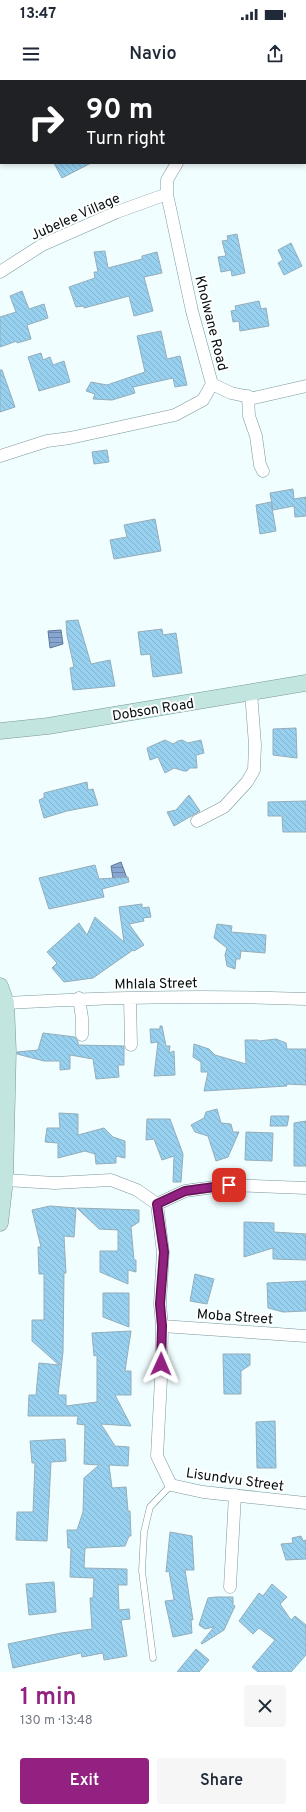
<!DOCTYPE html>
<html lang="en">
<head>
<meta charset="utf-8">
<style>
	body { margin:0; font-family:Overpass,sans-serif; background:#f6f6f7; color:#1f2937; height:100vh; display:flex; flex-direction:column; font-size:15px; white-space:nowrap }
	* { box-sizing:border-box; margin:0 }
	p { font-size:13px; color:#747a83 }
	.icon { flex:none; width:22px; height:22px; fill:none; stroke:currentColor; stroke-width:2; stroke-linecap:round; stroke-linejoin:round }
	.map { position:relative; height:1592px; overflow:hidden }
	.drawer { display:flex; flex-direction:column; background:#fff; flex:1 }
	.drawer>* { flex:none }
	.hud { position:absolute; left:0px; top:0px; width:306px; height:84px; box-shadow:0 2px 6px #0003; background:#202124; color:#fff; overflow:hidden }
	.pin { position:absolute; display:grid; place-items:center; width:34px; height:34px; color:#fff; margin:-17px; border-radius:8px; box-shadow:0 2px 6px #0006 }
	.me { position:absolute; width:44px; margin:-22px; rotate:1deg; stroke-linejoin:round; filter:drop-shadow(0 0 3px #0008) }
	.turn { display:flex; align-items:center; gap:14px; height:84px; padding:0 20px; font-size:18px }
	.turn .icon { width:52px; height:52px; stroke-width:2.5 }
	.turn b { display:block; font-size:28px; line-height:34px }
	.round { display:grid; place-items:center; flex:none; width:42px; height:42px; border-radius:4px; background:#f6f6f7 }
	.overview { display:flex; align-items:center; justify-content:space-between; height:68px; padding:0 20px }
	h1 { font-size:24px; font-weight:600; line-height:30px; color:#922181 }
	.primary-button { display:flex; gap:8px; margin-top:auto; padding:8px 20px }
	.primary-button a { flex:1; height:46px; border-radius:4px; background:#922181; color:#fff; font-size:16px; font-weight:600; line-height:46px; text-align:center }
	.primary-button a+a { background:#f6f6f7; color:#1f2937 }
	.status { display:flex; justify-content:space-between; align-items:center; height:28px; padding:0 20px; background:#fff; direction:ltr }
	.status svg { height:11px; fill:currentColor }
	header { display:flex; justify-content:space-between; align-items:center; height:52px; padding:0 20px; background:#fff; font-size:18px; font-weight:600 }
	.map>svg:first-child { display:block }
	.water { fill:url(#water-rules); stroke:#607897 }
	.building { fill:url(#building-back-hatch); stroke:#94adba }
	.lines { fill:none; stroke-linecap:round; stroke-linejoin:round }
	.lane-casing { stroke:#7a979b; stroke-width:7 }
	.street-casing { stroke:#7a979b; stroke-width:13 }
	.secondary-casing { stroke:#7a979b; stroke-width:17 }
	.lane { stroke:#fff; stroke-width:6 }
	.street { stroke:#fff; stroke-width:12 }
	.secondary { stroke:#c2e5df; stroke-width:16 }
	.route-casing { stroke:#5f1554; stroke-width:10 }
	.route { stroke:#922181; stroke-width:7 }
	.labels { text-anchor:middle; stroke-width:4; stroke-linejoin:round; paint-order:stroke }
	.street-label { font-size:14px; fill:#040d0f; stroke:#fff }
</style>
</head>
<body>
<div class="status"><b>13:47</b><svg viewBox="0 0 49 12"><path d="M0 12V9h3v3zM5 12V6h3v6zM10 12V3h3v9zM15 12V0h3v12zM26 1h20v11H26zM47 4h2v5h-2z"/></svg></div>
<header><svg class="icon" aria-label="menu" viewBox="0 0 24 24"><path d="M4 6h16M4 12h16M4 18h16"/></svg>Navio<svg class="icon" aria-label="share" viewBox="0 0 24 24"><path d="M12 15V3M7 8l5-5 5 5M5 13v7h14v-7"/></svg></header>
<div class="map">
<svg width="306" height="1592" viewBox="0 0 306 1592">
	<defs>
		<pattern id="water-rules" width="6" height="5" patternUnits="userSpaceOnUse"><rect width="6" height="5" fill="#87a6d1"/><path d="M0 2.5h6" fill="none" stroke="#6c86a8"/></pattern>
		<pattern id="building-back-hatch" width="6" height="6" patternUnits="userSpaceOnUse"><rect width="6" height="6" fill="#97d1ef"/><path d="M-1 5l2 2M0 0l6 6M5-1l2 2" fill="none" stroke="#80b2cc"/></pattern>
	</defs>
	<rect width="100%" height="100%" fill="#f1feff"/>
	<path class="water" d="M 61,550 L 63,564 L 50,568 L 48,551 Z
		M 121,782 L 128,801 L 114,805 L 111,786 Z"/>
	<path class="building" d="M 54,83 L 91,83 L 62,98 Z
		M 237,154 L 245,193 L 232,196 L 231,190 L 221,192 L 218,177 L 226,176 L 222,161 L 228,160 L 227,156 Z
		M 291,163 L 302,186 L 284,195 L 278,183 L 283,180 L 278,170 Z
		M 105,171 L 108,188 L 142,179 L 142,176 L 157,172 L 162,193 L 144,197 L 153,231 L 134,236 L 129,216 L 84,228 L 84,226 L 76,227 L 69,207 L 95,198 L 94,192 L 98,192 L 94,172 Z
		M 22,211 L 29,229 L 44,224 L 48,238 L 27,245 L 31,259 L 17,263 L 17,261 L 0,267 L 0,237 L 16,232 L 10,216 Z
		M 259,221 L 261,229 L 266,228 L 269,246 L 240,251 L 239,241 L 233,242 L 231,231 L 236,230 L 235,226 Z
		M 161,251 L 167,279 L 180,276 L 187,305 L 175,307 L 173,298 L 133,307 L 135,313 L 112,320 L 93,319 L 95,314 L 86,311 L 91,302 L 107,305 L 145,292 L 137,256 Z
		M 41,273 L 43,280 L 50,277 L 53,285 L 64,281 L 70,302 L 39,311 L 28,277 Z
		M 0,290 L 2,290 L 15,327 L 0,332 Z
		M 107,370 L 109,382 L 94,384 L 92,372 Z
		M 293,409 L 294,419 L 306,417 L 306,436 L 295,437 L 294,426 L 273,430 L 270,413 Z
		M 271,422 L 276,451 L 260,454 L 256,425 Z
		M 155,439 L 161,471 L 114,479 L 110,460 L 127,457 L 124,445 Z
		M 78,540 L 91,584 L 110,580 L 115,606 L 73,610 L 70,588 L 74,587 L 67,555 L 66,541 Z
		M 162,549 L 163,555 L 176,553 L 182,593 L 153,597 L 150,574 L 141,575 L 138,552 Z
		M 296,648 L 297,678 L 273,675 L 273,649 Z
		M 165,660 L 173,664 L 178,661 L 182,660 L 188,663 L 201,660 L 204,673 L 196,675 L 197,688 L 190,688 L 187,691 L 184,691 L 174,688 L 165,693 L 158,677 L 150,680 L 147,668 Z
		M 87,702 L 88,710 L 93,709 L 98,725 L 67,731 L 44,738 L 39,720 L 44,718 L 44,713 Z
		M 189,715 L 200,731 L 174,746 L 167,732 L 176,730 Z
		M 306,721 L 306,752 L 283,752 L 282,736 L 268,736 L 268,722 Z
		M 95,785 L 99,799 L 128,797 L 129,802 L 102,809 L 104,817 L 49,829 L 39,798 Z
		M 142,824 L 142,828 L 149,827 L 151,837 L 143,838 L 144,841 L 129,844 L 144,865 L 134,871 L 133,870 L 93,898 L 64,902 L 52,888 L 57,883 L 47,872 L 79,843 L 87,855 L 95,837 L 124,862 L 119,827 Z
		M 217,844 L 232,846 L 231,852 L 266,855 L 265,873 L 241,871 L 240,879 L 236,879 L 235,889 L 227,886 L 225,875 L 227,868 L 214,858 Z
		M 160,946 L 162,946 L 166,966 L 170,966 L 169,973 L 174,971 L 175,995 L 154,996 L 158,962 L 151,963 L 150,949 L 160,949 Z
		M 43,953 L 75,957 L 78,961 L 78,965 L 124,966 L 124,985 L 118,985 L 119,997 L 96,999 L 93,979 L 70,975 L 70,989 L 60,990 L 60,981 L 44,981 L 17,974 L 17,972 L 38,970 Z
		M 276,959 L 286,963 L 287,969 L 306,969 L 306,1005 L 286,1004 L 287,1006 L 204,1011 L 208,992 L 201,992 L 201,982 L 193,977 L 194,964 L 209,969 L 215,975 L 246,984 L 245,960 L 258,960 L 259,961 Z
		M 217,1029 L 221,1043 L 231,1044 L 233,1052 L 239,1052 L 228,1077 L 216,1081 L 208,1056 L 195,1052 L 191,1045 L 204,1038 L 206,1032 Z
		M 59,1033 L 78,1034 L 78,1055 L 104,1048 L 113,1057 L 125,1061 L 125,1078 L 116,1076 L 116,1083 L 96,1084 L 95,1074 L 85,1071 L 58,1078 L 58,1063 L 45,1062 L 47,1048 L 60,1048 Z
		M 271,1036 L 289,1036 L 287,1046 L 270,1046 Z
		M 147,1039 L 170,1039 L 183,1074 L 181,1102 L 173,1102 L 174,1076 L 162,1080 L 154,1059 L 146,1060 Z
		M 306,1041 L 306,1086 L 294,1086 L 294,1043 Z
		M 246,1052 L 273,1053 L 272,1081 L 245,1080 Z
		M 50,1126 L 76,1128 L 74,1157 L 64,1156 L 66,1193 L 64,1193 L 63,1272 L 58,1315 L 66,1315 L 66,1326 L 97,1322 L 97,1275 L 94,1276 L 92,1253 L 131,1251 L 125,1291 L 131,1291 L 131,1315 L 115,1315 L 131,1346 L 101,1344 L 115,1366 L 129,1367 L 128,1386 L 109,1385 L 112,1408 L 126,1407 L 128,1431 L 130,1431 L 131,1456 L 129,1456 L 125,1466 L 85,1468 L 84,1488 L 127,1489 L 127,1505 L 118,1505 L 119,1530 L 129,1529 L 130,1539 L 121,1540 L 127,1576 L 104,1580 L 103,1573 L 82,1577 L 81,1573 L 13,1588 L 8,1564 L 61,1553 L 92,1549 L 90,1518 L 93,1518 L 94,1498 L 70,1497 L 71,1468 L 68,1468 L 67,1450 L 77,1450 L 83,1432 L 84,1398 L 99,1385 L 84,1384 L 85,1345 L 77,1344 L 78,1336 L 28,1336 L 29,1315 L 36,1315 L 39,1283 L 59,1285 L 32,1261 L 32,1240 L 44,1240 L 44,1194 L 39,1194 L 38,1167 L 41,1167 L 32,1130 Z
		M 77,1128 L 139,1130 L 139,1142 L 131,1147 L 134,1180 L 136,1180 L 136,1192 L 128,1190 L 128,1204 L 100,1192 L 100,1171 L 118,1171 L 118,1150 L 99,1149 Z
		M 244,1142 L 274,1143 L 274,1152 L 306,1154 L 306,1180 L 273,1179 L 273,1168 L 244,1177 Z
		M 195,1194 L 214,1199 L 207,1224 L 190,1221 Z
		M 306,1201 L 306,1231 L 283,1232 L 268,1228 L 267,1203 Z
		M 103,1213 L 129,1213 L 129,1247 L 103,1237 Z
		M 223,1274 L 250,1274 L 250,1285 L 241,1291 L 241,1314 L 224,1314 Z
		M 275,1341 L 276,1388 L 257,1388 L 256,1342 Z
		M 65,1359 L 66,1381 L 51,1382 L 47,1461 L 16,1460 L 17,1432 L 33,1432 L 35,1383 L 32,1383 L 30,1361 Z
		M 170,1452 L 192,1456 L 194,1490 L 185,1490 L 193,1540 L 191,1539 L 192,1553 L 173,1557 L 165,1521 L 174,1520 L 169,1491 L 166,1492 Z
		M 301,1456 L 303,1461 L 306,1460 L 306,1479 L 286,1480 L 281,1464 L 293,1463 L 292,1458 Z
		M 54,1502 L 56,1532 L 29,1535 L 26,1504 Z
		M 272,1504 L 287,1517 L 280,1524 L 291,1540 L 295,1536 L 306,1545 L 306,1575 L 291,1592 L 258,1592 L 252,1587 L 275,1560 L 259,1548 L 253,1554 L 239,1541 L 259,1513 L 263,1516 Z
		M 216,1517 L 233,1517 L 233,1525 L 235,1526 L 224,1550 L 202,1564 L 201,1563 L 214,1547 L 205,1549 L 199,1545 L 208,1518 Z
		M 196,1569 L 209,1580 L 199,1592 L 177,1592 Z"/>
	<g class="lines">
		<defs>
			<path id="lane" d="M 153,1578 L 142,1491 L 144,1452 L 150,1427 L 171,1405"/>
			<path id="street" d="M 231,1 L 232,0
				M 0,192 L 42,165 L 117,132 L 167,114
				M 212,304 L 231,313 L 254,318 L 306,306
				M 248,316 L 249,336 L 256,356 L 260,385 L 263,391
				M 0,376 L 47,361 L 70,358 L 175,335 L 203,320 L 212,304 L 192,231 L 167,114 L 167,100 L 177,83
				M 197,741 L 224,727 L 247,702 L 254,690 L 255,665 L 251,612
				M 79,918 L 82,938 L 82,955
				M 130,918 L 131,965
				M 6,923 C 106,917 206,915 306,919
				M 5,1100 L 55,1103 L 111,1100 L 137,1110 L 157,1124 L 163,1172 L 160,1224 L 162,1246 L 161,1299 L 157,1376 L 171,1405 L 203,1412 L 306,1423
				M 157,1124 L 185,1111 L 229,1105 L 306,1108
				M 162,1246 L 306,1256
				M 230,1507 L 235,1415"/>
			<path id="secondary" d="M 0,651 L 48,646 L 306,603
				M 0,906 L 6,923 L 8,971 L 5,1100 L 0,1143"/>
		</defs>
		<use href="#lane" class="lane-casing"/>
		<use href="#street" class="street-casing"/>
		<use href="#secondary" class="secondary-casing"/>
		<use href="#lane" class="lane"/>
		<use href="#street" class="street"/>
		<use href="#secondary" class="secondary"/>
	</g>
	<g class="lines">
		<defs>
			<path id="route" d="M 161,1284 L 162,1246 L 160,1224 L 164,1172 L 157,1124 L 185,1111 L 229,1105"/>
		</defs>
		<use href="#route" class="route-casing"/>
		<use href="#route" class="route"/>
	</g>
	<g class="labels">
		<g class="street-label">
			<text transform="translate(75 136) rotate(-24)" y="5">Jubelee Village</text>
			<text transform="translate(212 243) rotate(76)" y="5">Kholwane Road</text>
			<text transform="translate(153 629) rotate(-9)" y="5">Dobson Road</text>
			<text transform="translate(156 903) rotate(-1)" y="5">Mhlala Street</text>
			<text transform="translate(235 1236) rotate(4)" y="5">Moba Street</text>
			<text transform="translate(235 1399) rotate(8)" y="5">Lisundvu Street</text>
		</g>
	</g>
</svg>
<div class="pin" style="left:229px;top:1105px;background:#d93025"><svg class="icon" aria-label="arrive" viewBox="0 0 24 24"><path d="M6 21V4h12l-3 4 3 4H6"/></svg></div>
<svg class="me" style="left:161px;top:1284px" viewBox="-20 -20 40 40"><path d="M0-17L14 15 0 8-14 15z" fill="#922181" stroke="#fff" stroke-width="4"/></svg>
<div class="hud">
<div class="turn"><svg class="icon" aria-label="right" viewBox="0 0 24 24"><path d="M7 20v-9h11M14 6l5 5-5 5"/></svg><div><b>90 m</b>Turn right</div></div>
</div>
</div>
<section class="drawer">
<div class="overview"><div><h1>1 min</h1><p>130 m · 13:48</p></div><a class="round"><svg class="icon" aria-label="close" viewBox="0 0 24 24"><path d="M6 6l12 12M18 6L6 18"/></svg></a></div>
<div class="primary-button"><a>Exit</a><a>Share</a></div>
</section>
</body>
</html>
